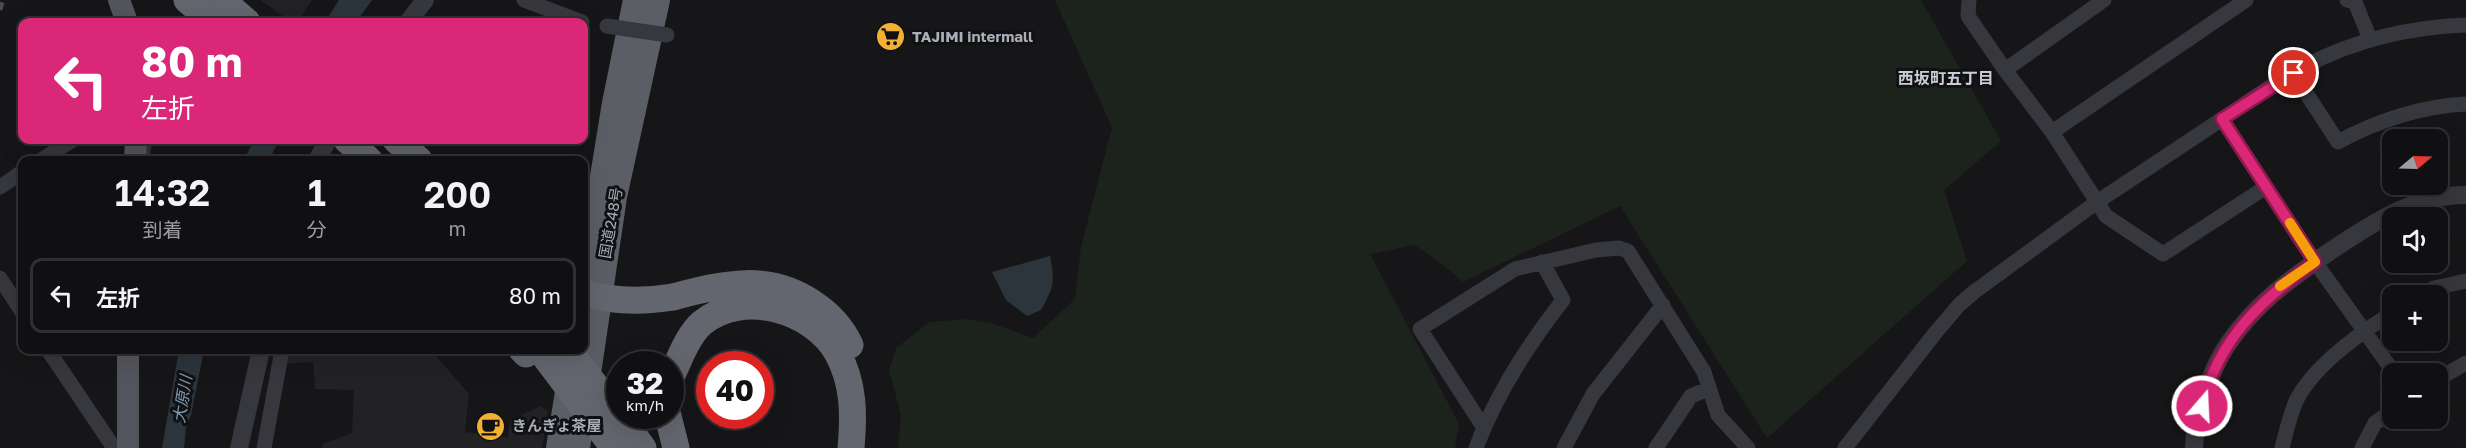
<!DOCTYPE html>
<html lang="ja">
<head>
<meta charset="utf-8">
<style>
	body { margin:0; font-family:"Golos Text","Noto Sans JP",sans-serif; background:#19191b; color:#f1f3f6; height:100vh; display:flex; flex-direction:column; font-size:22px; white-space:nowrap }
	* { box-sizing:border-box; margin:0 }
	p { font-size:20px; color:#9c9d9f }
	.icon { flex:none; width:33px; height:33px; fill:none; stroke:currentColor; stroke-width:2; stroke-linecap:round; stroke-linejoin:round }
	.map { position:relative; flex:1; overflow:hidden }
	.details { position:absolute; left:18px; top:156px; width:570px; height:198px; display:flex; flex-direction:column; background:#101012; border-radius:12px; box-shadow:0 6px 24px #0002,0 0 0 2px #303032 }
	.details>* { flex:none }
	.banner { position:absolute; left:18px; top:18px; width:570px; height:126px; border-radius:12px; box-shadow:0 6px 24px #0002,0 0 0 2px #303032; background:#db2777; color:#fff; overflow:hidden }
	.needle { width:39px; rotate:71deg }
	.tools { position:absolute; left:2382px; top:129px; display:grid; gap:12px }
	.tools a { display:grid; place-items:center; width:66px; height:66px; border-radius:12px; background:#101012; box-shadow:0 6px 24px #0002,0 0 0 2px #303032; font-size:30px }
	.speed { position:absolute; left:606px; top:351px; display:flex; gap:12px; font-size:30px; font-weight:700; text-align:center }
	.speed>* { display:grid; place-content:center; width:78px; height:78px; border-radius:50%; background:#101012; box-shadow:0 6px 24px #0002,0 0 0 2px #303032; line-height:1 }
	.speed small { font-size:15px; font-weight:400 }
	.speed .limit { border:9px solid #d22; background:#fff; color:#111 }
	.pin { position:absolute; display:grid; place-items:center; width:51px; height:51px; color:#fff; margin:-26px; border:3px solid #fff; border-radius:50%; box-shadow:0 2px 6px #0007 }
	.me { position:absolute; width:66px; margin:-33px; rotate:19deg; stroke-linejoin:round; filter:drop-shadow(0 0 4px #0008) }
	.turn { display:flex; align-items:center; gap:21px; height:126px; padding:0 24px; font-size:27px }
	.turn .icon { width:78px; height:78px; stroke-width:2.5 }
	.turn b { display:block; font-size:42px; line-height:51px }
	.eta { display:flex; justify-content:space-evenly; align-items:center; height:102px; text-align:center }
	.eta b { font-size:36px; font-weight:600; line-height:42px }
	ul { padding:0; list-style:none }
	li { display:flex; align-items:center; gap:18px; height:75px; margin:0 12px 9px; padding:0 12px; border:3px solid #303032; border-radius:12px }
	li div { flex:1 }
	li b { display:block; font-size:22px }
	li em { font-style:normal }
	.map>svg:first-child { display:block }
	.built { fill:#222225 }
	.green { fill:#1c231d }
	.water { fill:#2c353c }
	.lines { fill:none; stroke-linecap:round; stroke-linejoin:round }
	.stream { stroke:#2c353c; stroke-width:4.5 }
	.minor { stroke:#37383d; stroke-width:15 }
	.tertiary { stroke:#37383d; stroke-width:18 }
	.primary { stroke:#53555c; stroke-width:22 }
	.trunk { stroke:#5b5e65; stroke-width:24 }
	.motorway { stroke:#63666e; stroke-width:27 }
	.rail { stroke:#4a4c52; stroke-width:4.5; stroke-dasharray:8 6; stroke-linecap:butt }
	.minor-bridge { stroke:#37383d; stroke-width:15 }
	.motorway-bridge { stroke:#63666e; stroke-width:27 }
	.route-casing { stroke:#8e194d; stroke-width:15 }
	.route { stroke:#db2777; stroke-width:10 }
	.slow { stroke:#f59e0b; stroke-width:10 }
	.labels { text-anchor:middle; stroke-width:6; stroke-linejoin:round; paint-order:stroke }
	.poi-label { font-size:15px; font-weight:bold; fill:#a8adb8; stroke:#111113; text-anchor:start }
	.street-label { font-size:15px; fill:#a8adb8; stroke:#111113 }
	.neighbourhood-label { font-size:16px; font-weight:bold; fill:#c9ccd4; stroke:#111113 }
	.water-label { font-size:16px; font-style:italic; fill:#7f9bb3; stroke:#111113 }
</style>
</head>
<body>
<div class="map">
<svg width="2466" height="448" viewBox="0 0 2466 448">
	<rect width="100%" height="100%" fill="#161618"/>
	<path class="built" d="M 260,0 L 312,0 L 298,22 L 291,22 Z
		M 293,350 L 431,350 L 469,394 L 465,432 L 508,437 L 510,421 L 540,406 L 548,411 L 542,448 L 322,448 L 322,444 L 352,433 L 354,390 L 315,389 L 313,362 L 284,364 Z"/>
	<path class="green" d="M 1055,0 L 1921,0 L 2001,141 L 1944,190 L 1967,261 L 1767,438 L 1620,206 L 1463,282 L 1443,265 L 1415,245 L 1370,254 L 1459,424 L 1455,448 L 898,448 L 901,415 L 889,370 L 896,348 L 930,322 L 967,319 L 994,324 L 1033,338 L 1075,299 L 1081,247 L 1112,128 Z"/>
	<path class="water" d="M 339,0 L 372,0 L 356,22 L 325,22 Z
		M 254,140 L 279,140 L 269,160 L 244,160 Z
		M 1050,256 C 1055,283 1054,286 1041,310 L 1027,316 L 1006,300 L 992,272 Z
		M 179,350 L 204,350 L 191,415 L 186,427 L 184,448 L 162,448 Z"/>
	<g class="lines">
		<path class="stream" d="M 142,20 L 143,22
			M 147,160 L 150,140"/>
		<path class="minor" d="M 524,0 L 582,22
			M 1969,0 L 1968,16 L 2005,70 L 2052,132 L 2106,216 L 2163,254 L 2266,187
			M 2347,0 L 2355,2 L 2370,39
			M 2005,70 L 2104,0
			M 2293,73 L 2338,142 C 2376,121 2422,106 2466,104
			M 2222,119 C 2250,101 2277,80 2307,65 C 2356,40 2412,27 2466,25
			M 2052,132 L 2246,0
			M 41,160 L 73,140
			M 0,187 L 22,172
			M 0,278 L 22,312
			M 2421,296 L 2434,288 L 2466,281
			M 48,350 L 114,448
			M 2438,379 L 2466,363
			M 1484,428 L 1420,329 L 1515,269 L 1596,250 L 1619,248 L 1628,251 L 1704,372 L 1718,415 L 1748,448
			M 264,448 L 282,350
			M 1476,448 C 1496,394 1528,345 1563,300 L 1542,262
			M 1564,448 L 1593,394 L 1663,305
			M 1656,448 L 1691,396 L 1708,389
			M 1845,448 L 1936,332 L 1959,305 L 1974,292 L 2097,202 L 2222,119 L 2315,262 L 2395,374
			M 2282,448 C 2286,432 2290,414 2297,399 C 2315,365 2360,333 2392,313
			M 2362,448 L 2375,423 L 2392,411"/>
		<path class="tertiary" d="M 408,22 L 425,0
			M 317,160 L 328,140
			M 239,448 L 261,350
			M 2194,448 C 2195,417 2210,370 2228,344 C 2254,305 2290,279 2329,252 C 2371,224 2413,195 2466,195"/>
		<path class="primary" d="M 119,0 L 127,22
			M 135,160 L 136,140
			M 128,350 L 128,448"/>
		<path class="trunk" d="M 584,287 L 614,103 L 635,0
			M 558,448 L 570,373
			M 578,448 L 615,197 L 658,0"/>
		<path class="motorway" d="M 187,0 L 213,22
			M 222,0 L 247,22
			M 347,140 L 369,160
			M 396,140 L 419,160
			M 673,297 C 723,284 769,272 814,304 C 829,314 842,328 850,345
			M 522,350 L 526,354
			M 670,379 C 679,361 687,336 702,323 C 743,289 814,310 838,354 C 854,384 854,415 851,448
			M 668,416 L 676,448
			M 632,433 L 643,448"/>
		<path class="rail" d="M 0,10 L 3,0"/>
		<path class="minor-bridge" d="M 607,26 L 667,35"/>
		<path class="motorway-bridge" d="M 584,293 C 614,302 642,302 673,297
			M 540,350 L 614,448
			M 568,350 L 632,433"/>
	</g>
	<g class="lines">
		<defs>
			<path id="route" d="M 2202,406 C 2218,340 2261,299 2315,262 L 2222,119 L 2294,73"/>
		</defs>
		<use href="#route" class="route-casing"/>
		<use href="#route" class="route"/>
		<path class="slow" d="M 2280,286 L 2315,262 L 2290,223"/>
	</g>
	<defs>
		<symbol id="supermarket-disc" viewBox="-11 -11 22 22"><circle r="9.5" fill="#f2b134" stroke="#111113"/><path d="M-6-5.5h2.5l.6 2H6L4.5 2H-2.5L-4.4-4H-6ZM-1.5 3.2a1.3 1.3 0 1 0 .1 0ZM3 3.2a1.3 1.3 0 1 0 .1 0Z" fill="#111"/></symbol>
		<symbol id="cafe-disc" viewBox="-11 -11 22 22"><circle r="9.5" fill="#f2b134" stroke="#111113"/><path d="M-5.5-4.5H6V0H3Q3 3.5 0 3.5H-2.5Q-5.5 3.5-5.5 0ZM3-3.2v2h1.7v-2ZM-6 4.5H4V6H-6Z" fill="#111"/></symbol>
	</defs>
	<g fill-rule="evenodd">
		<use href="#supermarket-disc" x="874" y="20" width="33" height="33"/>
		<use href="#cafe-disc" x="474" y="410" width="33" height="33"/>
	</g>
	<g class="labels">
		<g class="poi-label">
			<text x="912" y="42">TAJIMI intermall</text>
			<text x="512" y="431">きんぎょ茶屋</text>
		</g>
		<g class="street-label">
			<text transform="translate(611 223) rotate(-80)" y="5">国道248号</text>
		</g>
		<g class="neighbourhood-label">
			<text x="1946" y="84">西坂町五丁目</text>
		</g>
		<g class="water-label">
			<text transform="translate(182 399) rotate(-81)" y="6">大原川</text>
		</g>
	</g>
</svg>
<div class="tools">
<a><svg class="needle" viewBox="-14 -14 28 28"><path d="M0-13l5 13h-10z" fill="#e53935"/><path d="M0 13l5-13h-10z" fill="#9c9d9f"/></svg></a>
<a><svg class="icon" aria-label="sound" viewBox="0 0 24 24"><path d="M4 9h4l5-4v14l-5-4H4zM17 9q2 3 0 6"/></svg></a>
<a>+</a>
<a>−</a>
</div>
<div class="speed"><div>32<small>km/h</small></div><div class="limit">40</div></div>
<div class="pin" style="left:2294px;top:73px;background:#d93025"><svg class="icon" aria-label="arrive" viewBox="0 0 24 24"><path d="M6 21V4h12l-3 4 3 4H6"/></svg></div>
<svg class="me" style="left:2202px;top:406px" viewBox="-20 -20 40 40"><circle r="17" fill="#db2777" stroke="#fff" stroke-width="3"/><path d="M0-11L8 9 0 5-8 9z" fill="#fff"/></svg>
<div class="banner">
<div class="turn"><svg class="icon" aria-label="left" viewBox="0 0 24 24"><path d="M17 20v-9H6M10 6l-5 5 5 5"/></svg><div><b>80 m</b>左折</div></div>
</div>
<section class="details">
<div class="eta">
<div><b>14:32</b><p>到着</p></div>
<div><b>1</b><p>分</p></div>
<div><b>200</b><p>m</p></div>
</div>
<ul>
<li><svg class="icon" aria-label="left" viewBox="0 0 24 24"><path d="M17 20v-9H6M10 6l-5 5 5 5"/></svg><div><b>左折</b></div><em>80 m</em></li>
</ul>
</section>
</div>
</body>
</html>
